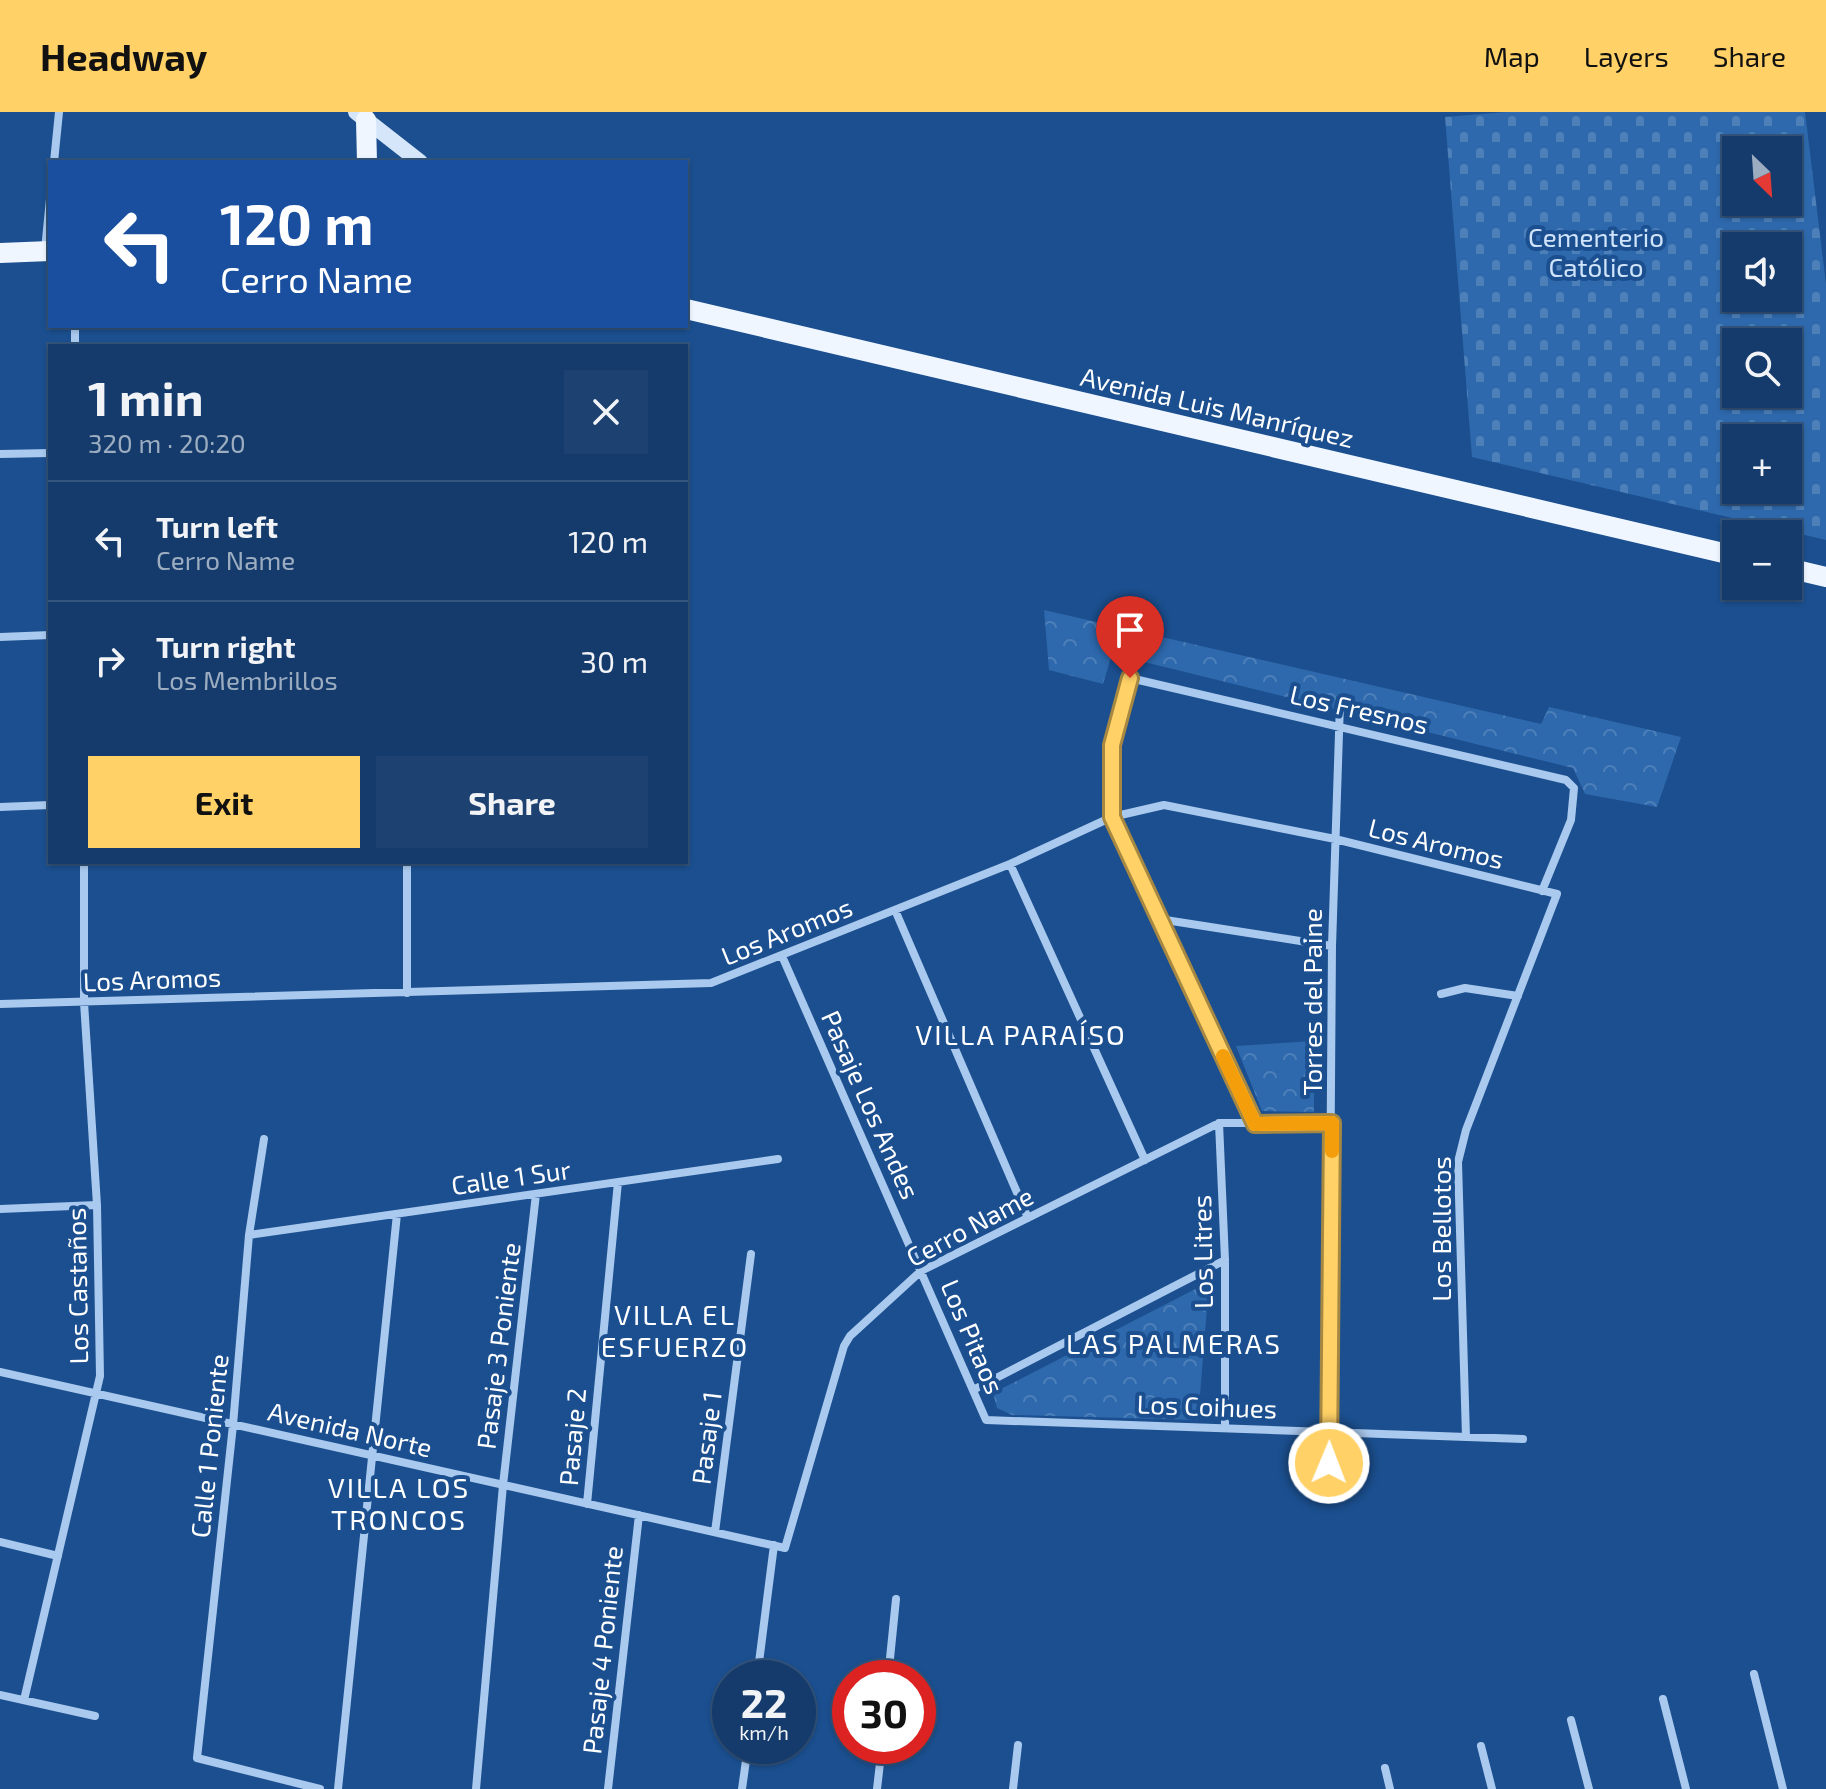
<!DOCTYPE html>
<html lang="en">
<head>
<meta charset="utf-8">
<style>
	body { margin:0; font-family:"Exo 2",sans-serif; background:#1d4271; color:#f1f3f6; height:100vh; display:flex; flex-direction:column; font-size:30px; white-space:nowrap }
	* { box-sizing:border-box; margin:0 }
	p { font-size:26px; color:#9dadc1 }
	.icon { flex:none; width:44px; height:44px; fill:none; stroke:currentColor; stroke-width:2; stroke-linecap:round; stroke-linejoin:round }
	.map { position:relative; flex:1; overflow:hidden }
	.drawer { position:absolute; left:48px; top:232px; width:640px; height:520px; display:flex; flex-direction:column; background:#143b6b; border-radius:0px; box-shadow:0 2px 6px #0004,0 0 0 2px #33557e }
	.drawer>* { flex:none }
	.banner { position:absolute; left:48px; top:48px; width:640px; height:168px; border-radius:0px; box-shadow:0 2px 6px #0004,0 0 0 2px #33557e; background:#1a4fa0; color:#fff; overflow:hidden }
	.needle { width:52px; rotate:155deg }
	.buttons { position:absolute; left:1722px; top:24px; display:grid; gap:16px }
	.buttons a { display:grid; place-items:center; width:80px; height:80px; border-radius:0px; background:#143b6b; box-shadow:0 2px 6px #0004,0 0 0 2px #33557e; font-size:40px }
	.speed { position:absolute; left:712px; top:1548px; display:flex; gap:16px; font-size:40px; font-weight:700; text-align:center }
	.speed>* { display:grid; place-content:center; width:104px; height:104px; border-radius:50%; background:#143b6b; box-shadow:0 2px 6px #0004,0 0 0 2px #33557e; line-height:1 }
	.speed small { font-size:20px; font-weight:400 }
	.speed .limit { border:12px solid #d22; background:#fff; color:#111 }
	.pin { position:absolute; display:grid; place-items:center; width:68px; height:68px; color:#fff; margin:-82px -34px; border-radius:50% 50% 50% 0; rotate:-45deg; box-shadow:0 0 8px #0007 }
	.pin .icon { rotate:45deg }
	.me { position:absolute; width:88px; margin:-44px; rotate:1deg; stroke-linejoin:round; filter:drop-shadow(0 0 6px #0008) }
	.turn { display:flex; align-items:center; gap:28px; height:168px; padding:0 40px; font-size:36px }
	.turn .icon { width:104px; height:104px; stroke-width:2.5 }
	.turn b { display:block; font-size:56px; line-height:68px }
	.round { display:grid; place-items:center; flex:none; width:84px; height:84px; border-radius:0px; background:#1d4271 }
	.head { display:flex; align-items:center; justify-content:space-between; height:136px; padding:0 40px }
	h1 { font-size:48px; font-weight:700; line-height:60px }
	.action { display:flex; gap:16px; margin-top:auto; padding:16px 40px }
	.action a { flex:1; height:92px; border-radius:0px; background:#ffd166; color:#111; font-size:32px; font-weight:700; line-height:92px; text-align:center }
	.action a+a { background:#1d4271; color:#f1f3f6 }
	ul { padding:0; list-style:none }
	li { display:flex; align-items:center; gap:24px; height:120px; padding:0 40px; border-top:2px solid #33557e }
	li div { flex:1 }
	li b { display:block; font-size:30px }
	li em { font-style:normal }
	header { display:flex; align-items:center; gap:48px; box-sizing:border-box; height:112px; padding:0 40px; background:#ffd166; color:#111 }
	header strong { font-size:38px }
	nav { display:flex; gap:44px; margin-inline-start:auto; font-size:28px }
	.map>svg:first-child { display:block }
	.cemetery { fill:url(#cemetery-stones); fill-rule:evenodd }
	.park { fill:url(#park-crowns) }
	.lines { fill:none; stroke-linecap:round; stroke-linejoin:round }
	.street { stroke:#a9c9ee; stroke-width:8 }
	.secondary { stroke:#d6e6fa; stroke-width:16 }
	.primary { stroke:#f0f6ff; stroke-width:20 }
	.route-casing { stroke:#a68842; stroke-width:20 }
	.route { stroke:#ffd166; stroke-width:14 }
	.slow { stroke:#f59e0b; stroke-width:14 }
	.labels { text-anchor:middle; stroke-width:8; stroke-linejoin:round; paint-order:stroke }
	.park-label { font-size:26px; fill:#cfe3fa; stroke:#1b4f8f }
	.street-label { font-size:26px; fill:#fff; stroke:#1b4f8f }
	.neighbourhood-label { font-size:28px; letter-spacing:2px; fill:#fff; stroke:#1b4f8f }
</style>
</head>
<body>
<header>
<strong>Headway</strong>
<nav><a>Map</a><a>Layers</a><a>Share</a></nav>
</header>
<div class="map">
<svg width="1826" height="1677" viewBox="0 0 1826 1677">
	<defs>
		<pattern id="cemetery-stones" width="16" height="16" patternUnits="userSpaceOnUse" patternTransform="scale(2)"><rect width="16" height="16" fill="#2e69ad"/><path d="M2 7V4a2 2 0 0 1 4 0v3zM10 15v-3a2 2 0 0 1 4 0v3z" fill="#4d80b9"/></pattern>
		<pattern id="park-crowns" width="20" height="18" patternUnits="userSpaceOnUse" patternTransform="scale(2)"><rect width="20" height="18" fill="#2e69ad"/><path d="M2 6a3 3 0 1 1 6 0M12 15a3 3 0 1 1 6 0" fill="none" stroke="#4d80b9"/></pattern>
	</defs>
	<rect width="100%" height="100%" fill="#1b4f8f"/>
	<path class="cemetery" d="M 1506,0 L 1805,0 L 1826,172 L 1826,428 L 1472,345 L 1445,5 ZM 1736,38 L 1788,38 L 1788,90 L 1736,90 ZM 1788,134 L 1788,186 L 1736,186 L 1736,134 ZM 1788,230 L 1788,282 L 1736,282 L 1736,230 ZM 1736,326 L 1788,326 L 1788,378 L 1736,378 Z"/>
	<path class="park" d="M 1044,498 L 1541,612 L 1549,595 L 1681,625 L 1657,695 L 1585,682 L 1573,656 L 1112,542 L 1103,572 L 1049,558 Z
		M 1314,929 L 1314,1000 L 1262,999 L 1236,934 Z
		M 1209,1170 L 1198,1308 L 1012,1303 L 997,1296 L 993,1281 Z"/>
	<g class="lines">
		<path class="street" d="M 54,50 L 59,0
			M 45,138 L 50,87
			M 75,214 L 75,234
			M 0,342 L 50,341
			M 0,525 L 50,523
			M 0,695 L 50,693
			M 407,750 L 407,881
			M 1010,752 L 1145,1048
			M 895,798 L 1028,1106
			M 1159,807 L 1332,834
			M 782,844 L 986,1308 L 1523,1327
			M 1441,882 L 1465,876 L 1518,884
			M 0,892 L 711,871 L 1010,752 L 1112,705 L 1164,693 L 1335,727 L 1557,782 L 1466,1018 L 1458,1050 L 1466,1325
			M 1219,1011 L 1225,1148 L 1225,1316
			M 1255,1012 L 1112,705 L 1112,633 L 1130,566 L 1566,668 L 1574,676 L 1571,708 L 1542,779
			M 264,1027 L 249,1123 L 233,1313 L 197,1646 L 320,1677
			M 0,1097 L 97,1093
			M 249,1123 L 778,1047
			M 0,1260 L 785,1436 L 844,1234 L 850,1224 L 921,1159 L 1219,1011 L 1332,1011
			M 973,1278 L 1225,1148
			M 1328,1382 L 1332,834 L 1340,591
			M 587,1392 L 618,1070
			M 715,1420 L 751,1142
			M 0,1430 L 58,1444
			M 1754,1562 L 1783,1677
			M 757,1566 L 774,1433
			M 888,1566 L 896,1487
			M 0,1583 L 95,1604
			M 1663,1587 L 1686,1677
			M 24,1588 L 100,1264 L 97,1093 L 84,890 L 84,750
			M 1571,1608 L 1589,1677
			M 1481,1634 L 1492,1677
			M 1385,1656 L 1390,1677
			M 338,1677 L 397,1102
			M 476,1677 L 503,1373 L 536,1082
			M 608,1677 L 639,1403
			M 742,1677 L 748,1634
			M 877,1677 L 882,1634
			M 1013,1677 L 1018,1633"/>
		<path class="secondary" d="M 356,0 L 420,50"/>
		<path class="primary" d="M 366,8 L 367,50
			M 0,141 L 50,139
			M 686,197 L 1736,444
			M 1788,456 L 1826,465"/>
	</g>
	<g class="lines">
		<defs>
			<path id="route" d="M 1130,566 L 1112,633 L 1112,705 L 1255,1012 L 1332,1011 L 1329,1351"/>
		</defs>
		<use href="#route" class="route-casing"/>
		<use href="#route" class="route"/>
		<path class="slow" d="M 1223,944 L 1255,1012 L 1332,1011 L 1332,1039"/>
	</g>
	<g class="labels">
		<g class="park-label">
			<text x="1596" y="135">Cementerio<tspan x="1596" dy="30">Católico</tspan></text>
		</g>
		<g class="street-label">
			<text transform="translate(1217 296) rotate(13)" y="9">Avenida Luis Manríquez</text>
			<text transform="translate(1359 598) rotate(13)" y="9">Los Fresnos</text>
			<text transform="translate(1436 732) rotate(14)" y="9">Los Aromos</text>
			<text transform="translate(787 820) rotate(-22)" y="9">Los Aromos</text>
			<text transform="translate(152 868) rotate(-2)" y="9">Los Aromos</text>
			<text transform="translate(1313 890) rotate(-90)" y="9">Torres del Paine</text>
			<text transform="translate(870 993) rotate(66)" y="9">Pasaje Los Andes</text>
			<text transform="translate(511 1066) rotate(-8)" y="9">Calle 1 Sur</text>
			<text transform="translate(970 1115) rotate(-28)" y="9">Cerro Name</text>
			<text transform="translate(1442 1117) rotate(-90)" y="9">Los Bellotos</text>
			<text transform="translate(1203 1140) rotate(-91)" y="9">Los Litres</text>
			<text transform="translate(78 1174) rotate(-91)" y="9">Los Castaños</text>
			<text transform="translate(972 1225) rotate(67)" y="9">Los Pitaos</text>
			<text transform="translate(499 1234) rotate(-83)" y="9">Pasaje 3 Poniente</text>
			<text transform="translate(1207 1295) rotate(2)" y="9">Los Coihues</text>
			<text transform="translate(350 1318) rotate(13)" y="9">Avenida Norte</text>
			<text transform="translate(573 1325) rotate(-85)" y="9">Pasaje 2</text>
			<text transform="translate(707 1326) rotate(-83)" y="9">Pasaje 1</text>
			<text transform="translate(210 1334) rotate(-84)" y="9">Calle 1 Poniente</text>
			<text transform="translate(603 1538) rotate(-84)" y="9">Pasaje 4 Poniente</text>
		</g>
		<g class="neighbourhood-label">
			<text x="1021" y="933">VILLA PARAÍSO</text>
			<text x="675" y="1213">VILLA EL<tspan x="675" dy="32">ESFUERZO</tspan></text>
			<text x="1174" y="1242">LAS PALMERAS</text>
			<text x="399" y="1386">VILLA LOS<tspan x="399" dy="32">TRONCOS</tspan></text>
		</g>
	</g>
</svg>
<div class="buttons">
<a><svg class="needle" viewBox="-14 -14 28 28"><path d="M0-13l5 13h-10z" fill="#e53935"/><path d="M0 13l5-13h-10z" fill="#9dadc1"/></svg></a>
<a><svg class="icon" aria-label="sound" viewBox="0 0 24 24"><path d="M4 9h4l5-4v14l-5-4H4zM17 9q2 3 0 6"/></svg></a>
<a><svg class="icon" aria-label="search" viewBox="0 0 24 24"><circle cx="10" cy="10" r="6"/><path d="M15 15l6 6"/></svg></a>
<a>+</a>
<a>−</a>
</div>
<div class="speed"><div>22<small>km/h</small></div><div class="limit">30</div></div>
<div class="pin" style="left:1130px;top:566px;background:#d93025"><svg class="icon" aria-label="arrive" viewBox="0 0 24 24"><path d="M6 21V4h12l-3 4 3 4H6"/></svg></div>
<svg class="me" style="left:1329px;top:1351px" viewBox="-20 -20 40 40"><circle r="17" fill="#ffd166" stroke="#fff" stroke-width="3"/><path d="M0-11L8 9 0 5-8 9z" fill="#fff"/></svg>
<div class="banner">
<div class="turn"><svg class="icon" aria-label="left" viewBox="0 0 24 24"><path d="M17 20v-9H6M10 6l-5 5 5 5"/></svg><div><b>120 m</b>Cerro Name</div></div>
</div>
<section class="drawer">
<div class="head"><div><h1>1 min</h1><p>320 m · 20:20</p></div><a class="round"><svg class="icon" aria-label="close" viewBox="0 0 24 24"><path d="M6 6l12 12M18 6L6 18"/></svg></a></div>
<ul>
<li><svg class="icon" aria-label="left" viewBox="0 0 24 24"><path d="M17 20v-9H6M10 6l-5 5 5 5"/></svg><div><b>Turn left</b><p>Cerro Name</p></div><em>120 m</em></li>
<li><svg class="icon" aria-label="right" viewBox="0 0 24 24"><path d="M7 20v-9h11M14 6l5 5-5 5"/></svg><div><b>Turn right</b><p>Los Membrillos</p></div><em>30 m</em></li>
</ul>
<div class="action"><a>Exit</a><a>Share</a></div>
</section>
</div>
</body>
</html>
